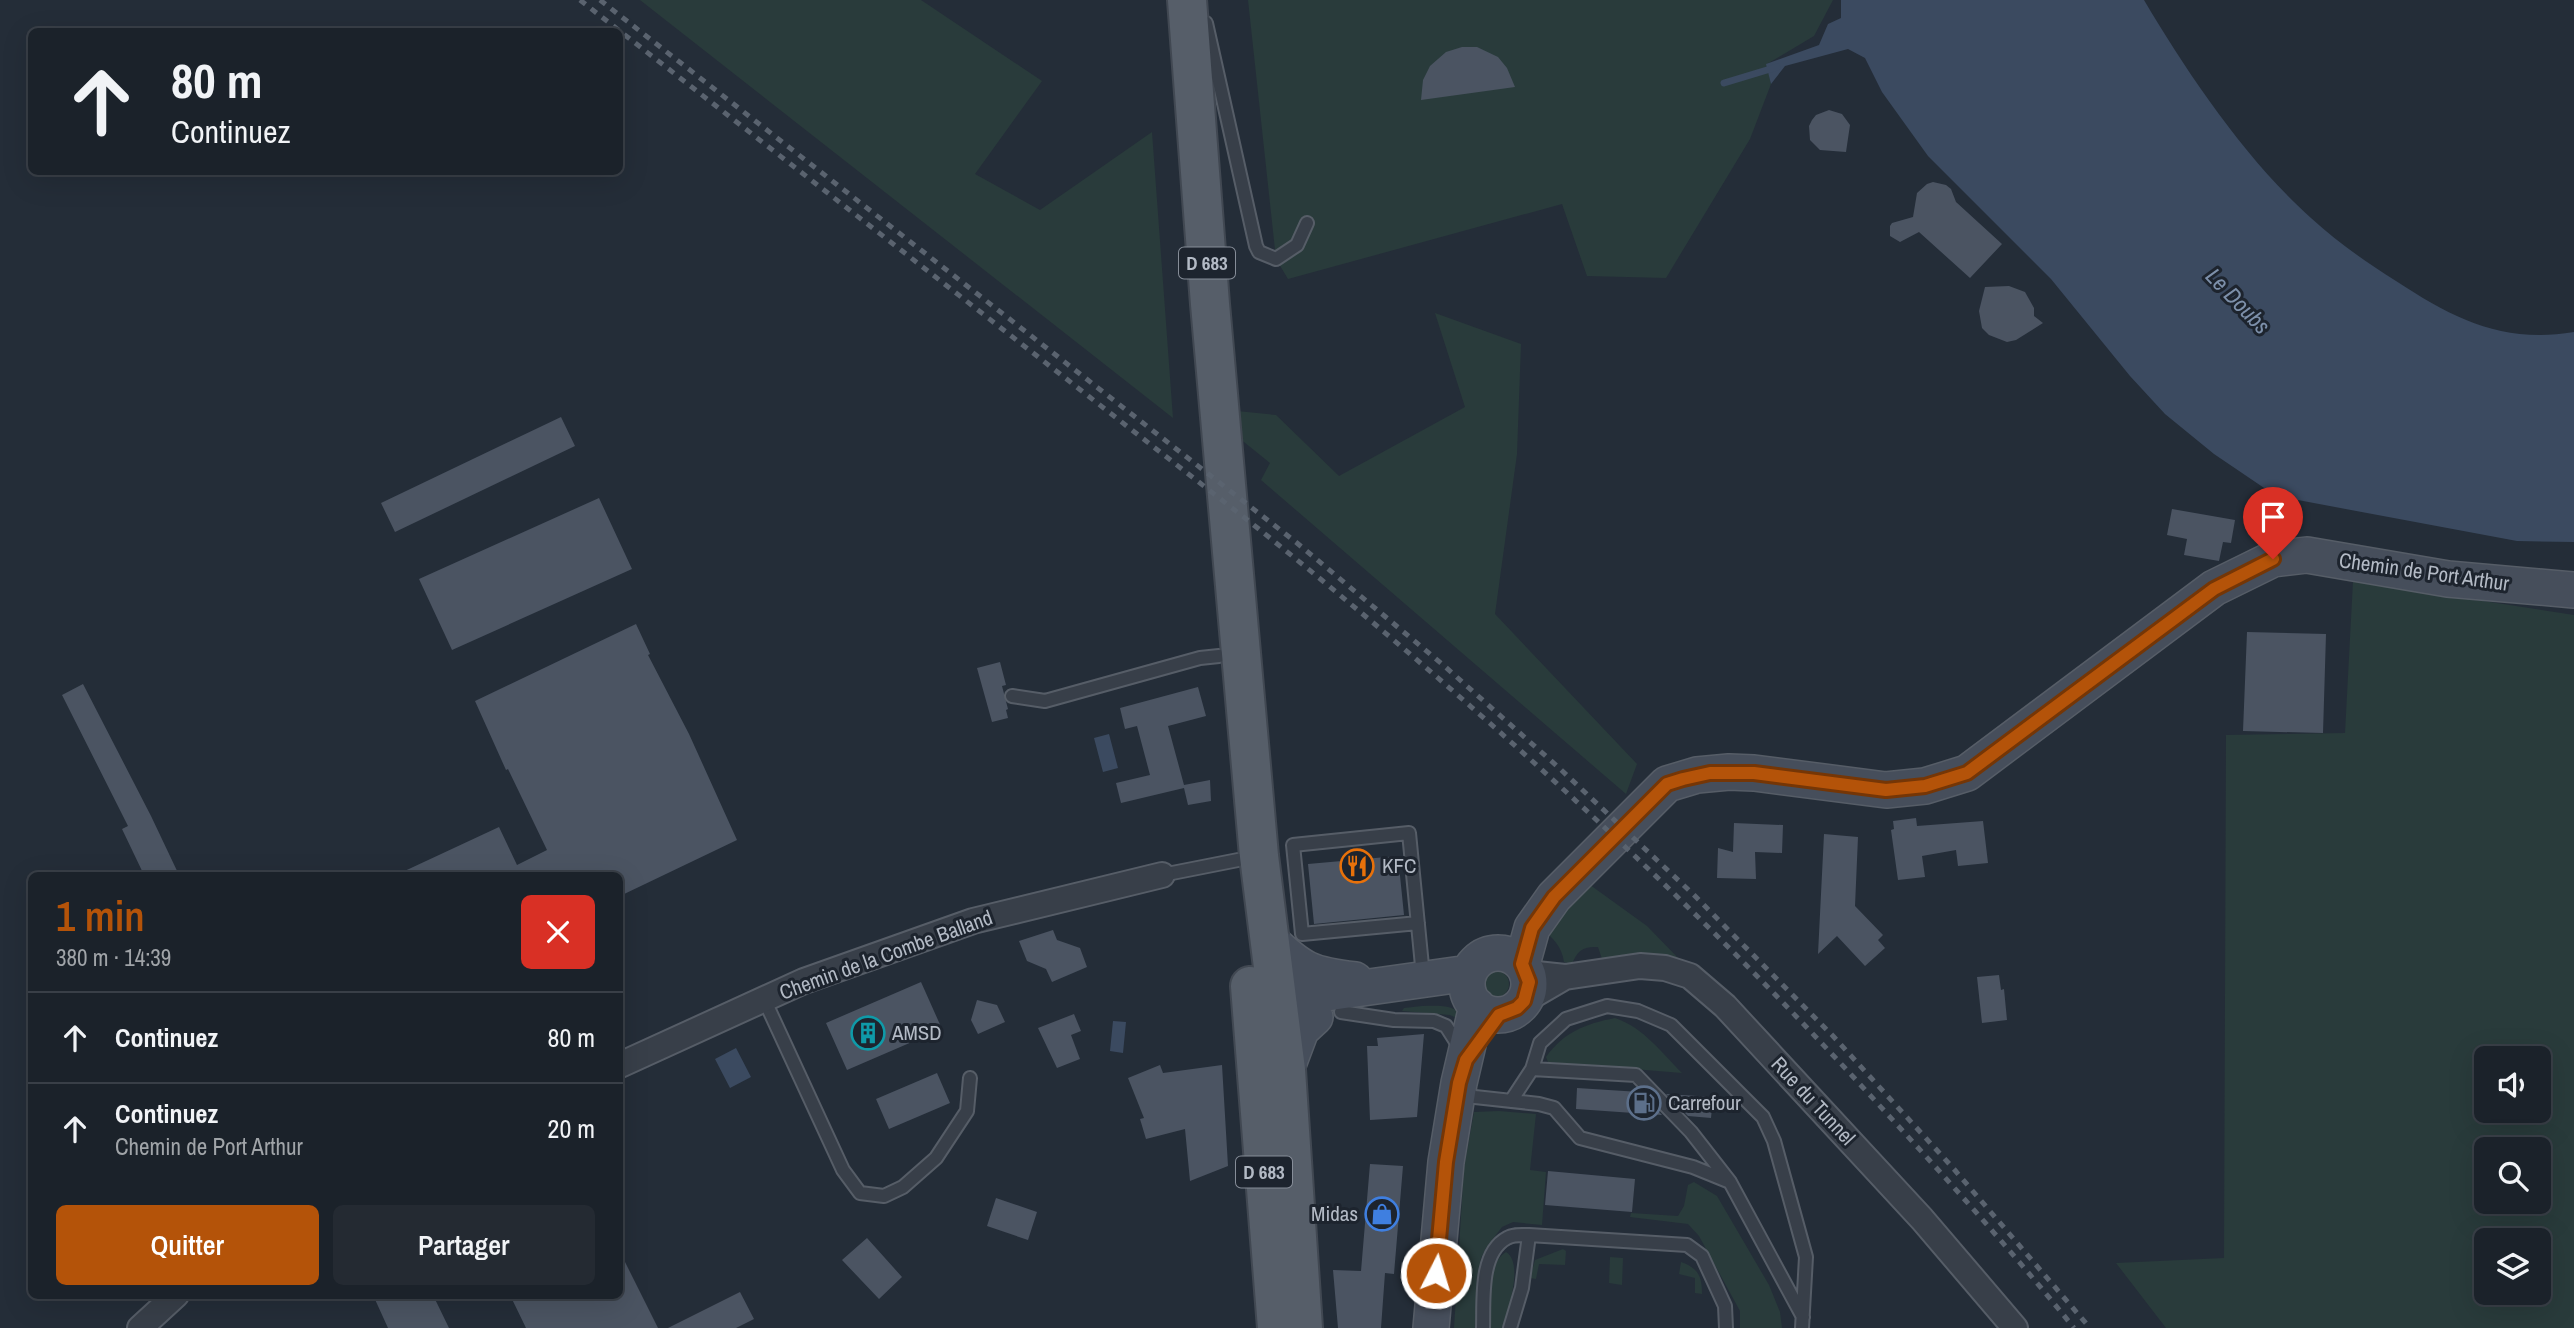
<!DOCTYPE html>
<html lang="fr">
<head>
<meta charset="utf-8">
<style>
	body { margin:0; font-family:"Archivo Narrow",sans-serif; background:#242a32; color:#f1f3f6; height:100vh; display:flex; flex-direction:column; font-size:26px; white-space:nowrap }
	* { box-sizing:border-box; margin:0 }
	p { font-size:23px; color:#a0a4a8 }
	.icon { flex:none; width:38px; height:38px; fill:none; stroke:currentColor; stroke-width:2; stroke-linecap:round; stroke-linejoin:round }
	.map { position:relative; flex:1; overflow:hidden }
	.side { position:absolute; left:28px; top:872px; width:595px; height:427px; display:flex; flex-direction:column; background:#1b222a; border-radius:10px; box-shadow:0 7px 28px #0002,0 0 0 2px #393f47 }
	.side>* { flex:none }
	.banner { position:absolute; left:28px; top:28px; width:595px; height:147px; border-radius:10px; box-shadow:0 7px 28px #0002,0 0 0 2px #393f47; background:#1b222a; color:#f1f3f6; overflow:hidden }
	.tools { position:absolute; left:2474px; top:1046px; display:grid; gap:14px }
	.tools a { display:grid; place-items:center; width:77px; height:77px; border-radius:10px; background:#1b222a; box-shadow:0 7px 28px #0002,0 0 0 2px #393f47; font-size:35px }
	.pin { position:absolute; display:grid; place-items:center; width:60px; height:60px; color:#fff; margin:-72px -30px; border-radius:50% 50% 50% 0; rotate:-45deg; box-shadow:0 0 7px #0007 }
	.pin .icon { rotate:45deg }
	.me { position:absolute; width:77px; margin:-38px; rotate:5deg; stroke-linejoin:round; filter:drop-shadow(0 0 5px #0008) }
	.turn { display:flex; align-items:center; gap:24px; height:147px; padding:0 28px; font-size:32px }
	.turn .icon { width:91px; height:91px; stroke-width:2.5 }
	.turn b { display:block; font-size:49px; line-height:60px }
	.round { display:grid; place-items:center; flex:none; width:74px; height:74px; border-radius:10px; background:#242a32 }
	.summary { display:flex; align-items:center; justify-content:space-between; height:119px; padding:0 28px }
	h1 { font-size:42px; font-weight:600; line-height:52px; color:#b45309 }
	.button { display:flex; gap:14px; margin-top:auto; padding:14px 28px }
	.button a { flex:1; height:80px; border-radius:10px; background:#b45309; color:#fff; font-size:28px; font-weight:600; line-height:80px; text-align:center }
	.button a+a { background:#242a32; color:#f1f3f6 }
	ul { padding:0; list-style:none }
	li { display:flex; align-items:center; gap:21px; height:91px; padding:0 28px; border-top:2px solid #393f47 }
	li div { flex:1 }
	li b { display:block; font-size:26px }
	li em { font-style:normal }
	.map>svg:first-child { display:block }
	.green { fill:#293b3b; fill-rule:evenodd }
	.water { fill:#3b4a60 }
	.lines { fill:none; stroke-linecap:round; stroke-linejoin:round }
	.stream { stroke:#3b4a60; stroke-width:7 }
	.building { fill:#4b5462 }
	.lane-casing { stroke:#565d67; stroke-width:16 }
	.street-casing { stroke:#565d67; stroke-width:28 }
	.secondary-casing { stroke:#565d67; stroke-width:38 }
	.primary-casing { stroke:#414852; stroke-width:42 }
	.lane { stroke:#383f49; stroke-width:12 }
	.street { stroke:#383f49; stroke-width:24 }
	.secondary { stroke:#464e5b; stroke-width:35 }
	.primary { stroke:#565e69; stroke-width:38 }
	.rail { stroke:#5a636f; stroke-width:5; stroke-dasharray:7 7; stroke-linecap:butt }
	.route-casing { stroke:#753606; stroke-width:18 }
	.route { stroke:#b45309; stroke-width:12 }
	.labels { text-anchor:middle; stroke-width:6; stroke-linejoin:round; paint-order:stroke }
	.shield { fill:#1d242e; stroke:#868d98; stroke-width:2 }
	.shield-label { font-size:19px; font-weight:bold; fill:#b3bac5 }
	.street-label { font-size:21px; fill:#b3bac5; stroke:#1d242e }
	.poi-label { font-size:21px; fill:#b3bac5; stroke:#1d242e; text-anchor:start }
	.water-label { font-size:23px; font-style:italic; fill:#7d90aa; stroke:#1d242e }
</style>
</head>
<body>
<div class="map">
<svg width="2574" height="1328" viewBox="0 0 2574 1328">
	<rect width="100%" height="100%" fill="#242d38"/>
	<path class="green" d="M 640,0 L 921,0 L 1042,81 L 975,174 L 1040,210 L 1152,132 L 1173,418 Z
		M 1248,0 L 1833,0 L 1814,36 L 1767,64 L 1771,84 L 1750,139 L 1666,278 L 1587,276 L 1562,204 L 1288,279 L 1276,259 Z
		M 1435,313 L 1521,344 L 1517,454 L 1495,614 L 1637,764 L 1626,794 L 1261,480 L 1270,463 L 1239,438 L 1237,411 L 1276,415 L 1339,476 L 1465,407 Z
		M 2353,581 L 2574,615 L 2574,1328 L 2166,1328 L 2116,1263 L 2224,1258 L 2226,735 L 2345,733 ZM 2487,1059 L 2539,1059 L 2539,1111 L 2487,1111 ZM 2487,1150 L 2539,1150 L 2539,1202 L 2487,1202 ZM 2487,1241 L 2539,1241 L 2539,1293 L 2487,1293 Z
		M 1586,882 L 1647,926 L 1682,962 L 1603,962 L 1598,947 C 1583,946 1577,951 1572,964 L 1564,962 C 1562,947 1553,937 1541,929 Z
		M1483 984a13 13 0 1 1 26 0a13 13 0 1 1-26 0Z
		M 1422,1006 C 1438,1006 1458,1003 1463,1021 L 1450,1015 L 1402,1011 L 1404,1008 Z
		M 1615,1018 C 1643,1027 1662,1053 1682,1073 L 1548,1062 L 1546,1057 C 1564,1032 1585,1024 1615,1018 Z
		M 1499,1111 L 1536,1114 L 1530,1170 L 1546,1172 L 1542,1225 L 1513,1222 L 1502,1227 L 1486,1248 L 1481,1258 L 1477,1286 L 1477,1328 L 1454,1328 L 1464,1168 L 1474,1112 Z
		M 1694,1182 L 1717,1196 L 1769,1285 L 1780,1312 L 1782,1328 L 1740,1328 L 1740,1311 L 1699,1236 L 1688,1224 L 1630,1217 L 1631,1213 L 1678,1216 L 1684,1206 L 1688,1185 Z
		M 1563,1249 L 1566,1251 L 1565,1265 L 1539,1264 L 1536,1279 L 1530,1278 L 1535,1260 Z
		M 1506,1252 C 1524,1263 1508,1310 1503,1328 L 1489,1328 C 1489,1306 1485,1265 1506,1252 Z
		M 1610,1257 L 1623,1258 L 1622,1285 L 1609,1283 Z
		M 1681,1262 C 1698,1268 1702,1276 1702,1294 L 1695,1293 L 1695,1278 L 1679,1274 Z"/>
	<path class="water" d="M 1841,0 L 2144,0 C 2187,73 2247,161 2311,218 C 2337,242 2366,262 2396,281 C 2454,319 2503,344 2574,332 L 2574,542 L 2517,541 L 2276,496 L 2214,454 L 2165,414 L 2130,376 L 2051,279 L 1928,156 L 1882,92 L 1865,58 L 1848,49 L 1785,66 L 1771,84 L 1766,64 L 1819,45 L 1828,24 L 1841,18 Z
		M 1109,734 L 1118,768 L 1103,772 L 1094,738 Z
		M 1113,1021 L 1126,1022 L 1123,1053 L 1110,1051 Z
		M 736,1048 L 751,1077 L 730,1088 L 715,1059 Z"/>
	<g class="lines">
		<path class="stream" d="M 1724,83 L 1777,67"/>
	</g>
	<path class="building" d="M 1462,47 L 1477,47 L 1498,57 L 1507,68 L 1515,87 L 1421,100 L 1423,80 L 1430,66 L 1446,52 Z
		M 1829,110 L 1842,114 L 1850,125 L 1846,152 L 1820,150 L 1810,140 L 1809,126 L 1812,120 L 1816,115 Z
		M 1933,182 L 1946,185 L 1951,189 L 1956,202 L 2002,244 L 1970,278 L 1919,232 L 1900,242 L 1890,236 L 1890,226 L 1892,223 L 1913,217 L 1917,193 L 1927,184 Z
		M 2009,286 L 2025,292 L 2034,308 L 2034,316 L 2043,323 L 2016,340 L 2007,342 L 1989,335 L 1982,328 L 1979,311 L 1985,287 Z
		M 561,417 L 575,446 L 395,532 L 381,503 Z
		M 599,498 L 632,569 L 452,650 L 419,579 Z
		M 2172,509 L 2235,520 L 2231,543 L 2223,542 L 2219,561 L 2184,555 L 2187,539 L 2167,535 Z
		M 636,624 L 650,654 L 648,655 L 689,734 L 737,840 L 620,896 L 620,875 L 396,875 L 499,827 L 517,865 L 547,850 L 508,769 L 506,770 L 475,701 Z
		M 2247,632 L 2326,634 L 2323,733 L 2243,731 Z
		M 1000,662 L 1006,685 L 1002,686 L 1008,709 L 1006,710 L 1008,718 L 992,722 L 977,668 Z
		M 83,684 L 151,816 L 179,875 L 144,875 L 122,829 L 128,826 L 62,695 Z
		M 1198,687 L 1206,716 L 1168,726 L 1184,785 L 1210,780 L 1211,801 L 1188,805 L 1184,788 L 1121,803 L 1116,783 L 1150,775 L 1137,726 L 1125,729 L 1120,708 Z
		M 1916,818 L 1917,826 L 1983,821 L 1988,863 L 1958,866 L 1956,850 L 1922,856 L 1925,877 L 1898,880 L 1891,830 L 1894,829 L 1893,821 Z
		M 1734,823 L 1783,825 L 1782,853 L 1755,852 L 1756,879 L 1717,878 L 1718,848 L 1733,852 Z
		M 1824,834 L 1858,837 L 1855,906 L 1883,935 L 1878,940 L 1885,948 L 1865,966 L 1837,936 L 1818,954 Z
		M 1398,856 L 1404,915 L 1314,924 L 1308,864 Z
		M 1053,930 L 1057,940 L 1080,948 L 1087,967 L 1052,982 L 1046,969 L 1027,961 L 1019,941 Z
		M 1999,975 L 2001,990 L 2004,989 L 2007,1020 L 1982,1023 L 1977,977 Z
		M 921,982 L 942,1029 L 847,1070 L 826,1023 Z
		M 977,1000 L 997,1005 L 1005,1022 L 978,1034 L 971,1020 Z
		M 1074,1014 L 1081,1031 L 1071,1035 L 1080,1059 L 1057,1068 L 1038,1028 Z
		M 1424,1034 L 1417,1117 L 1370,1120 L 1367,1046 L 1378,1046 L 1377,1038 Z
		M 1160,1065 L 1163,1073 L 1222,1065 L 1228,1166 L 1190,1181 L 1185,1129 L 1146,1139 L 1140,1119 L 1144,1118 L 1128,1078 Z
		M 937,1073 L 950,1103 L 889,1129 L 876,1099 Z
		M 1577,1088 L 1640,1092 L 1662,1115 L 1576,1109 Z
		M 1666,1094 L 1713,1097 L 1711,1118 L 1688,1116 Z
		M 1370,1164 L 1403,1166 L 1394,1274 L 1385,1273 L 1381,1328 L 1338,1328 L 1333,1270 L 1361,1271 Z
		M 1548,1171 L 1635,1179 L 1632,1212 L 1545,1205 Z
		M 996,1198 L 1037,1212 L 1028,1240 L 987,1226 Z
		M 867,1238 L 902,1277 L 879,1299 L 842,1260 Z
		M 620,1252 L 658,1328 L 526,1328 L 510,1295 L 620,1295 Z
		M 740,1292 L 754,1319 L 736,1328 L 668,1328 Z
		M 373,1295 L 433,1295 L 449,1328 L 388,1328 Z"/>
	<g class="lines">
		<defs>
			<path id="lane" d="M 1206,23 L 1256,246 L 1259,252 L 1276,259 L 1297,245 L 1307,223
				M 1012,696 L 1045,701 L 1200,658 L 1219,656
				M 1162,875 L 1238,860
				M 1418,923 L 1302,934 L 1293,845 L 1409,833 L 1423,976
				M 764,999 L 843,1170 L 860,1193 L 884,1196 L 903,1187 L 936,1158 L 967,1111 L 970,1078
				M 1341,1012 L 1394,1020 L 1434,1021 L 1446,1026 L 1460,1048
				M 1532,1069 L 1636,1075 L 1691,1132 L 1730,1182 L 1803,1317
				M 1465,1086 L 1469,1094 L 1475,1097 L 1539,1104 L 1554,1108 L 1580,1138 L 1693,1167 L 1730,1182
				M 1511,1101 L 1532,1069 L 1540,1043 L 1566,1019 L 1607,1006 L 1638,1011 L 1671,1025 L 1763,1117 L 1774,1141 L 1806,1257 L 1802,1328
				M 1483,1328 C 1484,1301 1479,1253 1507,1238 C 1513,1234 1522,1235 1529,1235
				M 1510,1328 L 1522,1288 L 1529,1235 L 1687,1245 L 1702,1256 L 1725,1306 L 1726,1328"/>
			<path id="street" d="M 1527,973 L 1565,977 L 1640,966 L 1665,968 L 1690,976 L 1725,1006 L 1922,1219 L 2015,1328
				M 1522,1002 L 1565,977
				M 620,1065 L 804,981 L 973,921 L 1162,875
				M 140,1328 L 176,1295"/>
			<path id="secondary" d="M 1270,940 C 1301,970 1311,975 1355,980
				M1467 984a31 31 0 1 1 62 0a31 31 0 1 1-62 0Z
				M 1522,964 L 1532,928 L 1554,897 L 1667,784 L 1697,775 L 1729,772 L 1754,773 L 1886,790 L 1925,786 L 1967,773 L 2214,588 L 2273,559 L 2307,555 L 2448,579 L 2574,590
				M 1255,1015 L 1277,1000 L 1469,973
				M 1286,1070 L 1301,1030 L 1315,1017
				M 1431,1328 L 1446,1162 L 1459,1083 L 1477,1006"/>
			<path id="primary" d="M 1187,0 L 1210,304 L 1259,856 L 1286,1070 L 1303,1328
				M 1250,986 L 1277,1328"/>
		</defs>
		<use href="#lane" class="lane-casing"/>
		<use href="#street" class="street-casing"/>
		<use href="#secondary" class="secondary-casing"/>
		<use href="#primary" class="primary-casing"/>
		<use href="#lane" class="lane"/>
		<use href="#street" class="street"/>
		<use href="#secondary" class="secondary"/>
		<use href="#primary" class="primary"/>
		<path class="rail" d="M 580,0 L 1250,522 C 1474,701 1686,893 1879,1105 C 1946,1178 2012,1251 2074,1328
			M 600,0 L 1297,543 L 1442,664 L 1557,766 L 1694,895 L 1833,1036 L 1953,1168 L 2090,1328"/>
	</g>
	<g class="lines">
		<defs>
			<path id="route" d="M 1436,1273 L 1446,1162 L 1459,1083 L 1466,1060 L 1499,1015 L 1517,1008 L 1524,1001 L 1529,982 L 1522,964 L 1532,928 L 1554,897 L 1667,784 L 1683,779 L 1710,773 L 1754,773 L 1886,790 L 1925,786 L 1967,773 L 2214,589 L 2273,559"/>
		</defs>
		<use href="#route" class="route-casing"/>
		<use href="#route" class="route"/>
	</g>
	<defs>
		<symbol id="restaurant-ring" viewBox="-11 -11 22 22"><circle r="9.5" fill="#1d242e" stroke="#e8710a" stroke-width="1.5"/><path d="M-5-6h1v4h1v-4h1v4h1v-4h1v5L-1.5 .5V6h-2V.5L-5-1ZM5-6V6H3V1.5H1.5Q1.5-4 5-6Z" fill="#e8710a"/></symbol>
		<symbol id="building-ring" viewBox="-11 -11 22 22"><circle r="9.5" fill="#1d242e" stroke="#0f9aa8" stroke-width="1.5"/><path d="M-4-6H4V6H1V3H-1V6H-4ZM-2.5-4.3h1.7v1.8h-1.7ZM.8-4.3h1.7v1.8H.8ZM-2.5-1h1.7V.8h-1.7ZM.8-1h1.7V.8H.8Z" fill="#0f9aa8"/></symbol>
		<symbol id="fuel-ring" viewBox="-11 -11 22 22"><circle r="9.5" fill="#1d242e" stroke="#5c6f8a" stroke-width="1.5"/><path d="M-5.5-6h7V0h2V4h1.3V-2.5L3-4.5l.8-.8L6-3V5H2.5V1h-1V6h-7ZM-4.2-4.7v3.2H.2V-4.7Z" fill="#5c6f8a"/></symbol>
		<symbol id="shop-ring" viewBox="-11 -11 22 22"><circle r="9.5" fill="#1d242e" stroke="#3f7fe0" stroke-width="1.5"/><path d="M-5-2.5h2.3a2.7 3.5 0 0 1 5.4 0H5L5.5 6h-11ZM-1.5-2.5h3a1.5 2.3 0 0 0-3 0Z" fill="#3f7fe0"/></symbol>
	</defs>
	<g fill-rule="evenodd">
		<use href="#restaurant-ring" x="1338" y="847" width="38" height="38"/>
		<use href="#building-ring" x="849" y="1014" width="38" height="38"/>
		<use href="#fuel-ring" x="1625" y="1084" width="38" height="38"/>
		<use href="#shop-ring" x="1363" y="1195" width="38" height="38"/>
	</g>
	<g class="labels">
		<g class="shield">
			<rect x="1179" y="247.5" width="56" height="31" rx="5"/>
			<rect x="1236" y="1156.5" width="56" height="31" rx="5"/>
		</g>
		<g class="shield-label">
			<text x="1207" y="270">D 683</text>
			<text x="1264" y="1179">D 683</text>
		</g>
		<g class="street-label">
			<text transform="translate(2424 572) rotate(8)" y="7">Chemin de Port Arthur</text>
			<text transform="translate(886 955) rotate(-20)" y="7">Chemin de la Combe Balland</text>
			<text transform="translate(1813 1101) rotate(47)" y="7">Rue du Tunnel</text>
		</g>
		<g class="poi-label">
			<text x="1382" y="873">KFC</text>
			<text x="892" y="1040">AMSD</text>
			<text x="1668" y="1110">Carrefour</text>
			<text x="1358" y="1221" text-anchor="end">Midas</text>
		</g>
		<g class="water-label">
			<text transform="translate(2238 301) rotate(46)" y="8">Le Doubs</text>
		</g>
	</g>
</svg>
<div class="tools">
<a><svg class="icon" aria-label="sound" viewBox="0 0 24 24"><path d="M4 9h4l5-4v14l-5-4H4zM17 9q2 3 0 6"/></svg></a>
<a><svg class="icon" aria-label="search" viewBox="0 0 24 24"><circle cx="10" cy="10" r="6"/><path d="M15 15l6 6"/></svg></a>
<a><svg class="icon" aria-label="layers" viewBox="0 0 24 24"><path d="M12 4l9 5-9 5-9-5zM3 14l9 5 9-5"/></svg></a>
</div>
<div class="pin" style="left:2273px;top:559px;background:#d93025"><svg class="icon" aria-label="arrive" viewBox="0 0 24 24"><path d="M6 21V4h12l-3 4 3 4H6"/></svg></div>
<svg class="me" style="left:1436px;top:1273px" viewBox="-20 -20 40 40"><circle r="17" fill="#b45309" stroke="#fff" stroke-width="3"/><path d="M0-11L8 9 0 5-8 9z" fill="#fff"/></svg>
<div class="banner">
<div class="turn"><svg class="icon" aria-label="ahead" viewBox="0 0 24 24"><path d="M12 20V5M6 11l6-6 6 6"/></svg><div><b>80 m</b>Continuez</div></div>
</div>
<section class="side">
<div class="summary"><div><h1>1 min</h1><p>380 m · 14:39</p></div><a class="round" style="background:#d93025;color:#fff"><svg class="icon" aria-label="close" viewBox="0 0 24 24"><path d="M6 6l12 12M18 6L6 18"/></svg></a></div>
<ul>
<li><svg class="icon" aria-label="ahead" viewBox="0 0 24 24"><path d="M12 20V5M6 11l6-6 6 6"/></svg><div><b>Continuez</b></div><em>80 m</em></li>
<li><svg class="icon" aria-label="ahead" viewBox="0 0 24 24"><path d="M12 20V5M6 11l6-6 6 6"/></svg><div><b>Continuez</b><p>Chemin de Port Arthur</p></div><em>20 m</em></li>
</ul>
<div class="button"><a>Quitter</a><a>Partager</a></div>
</section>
</div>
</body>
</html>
